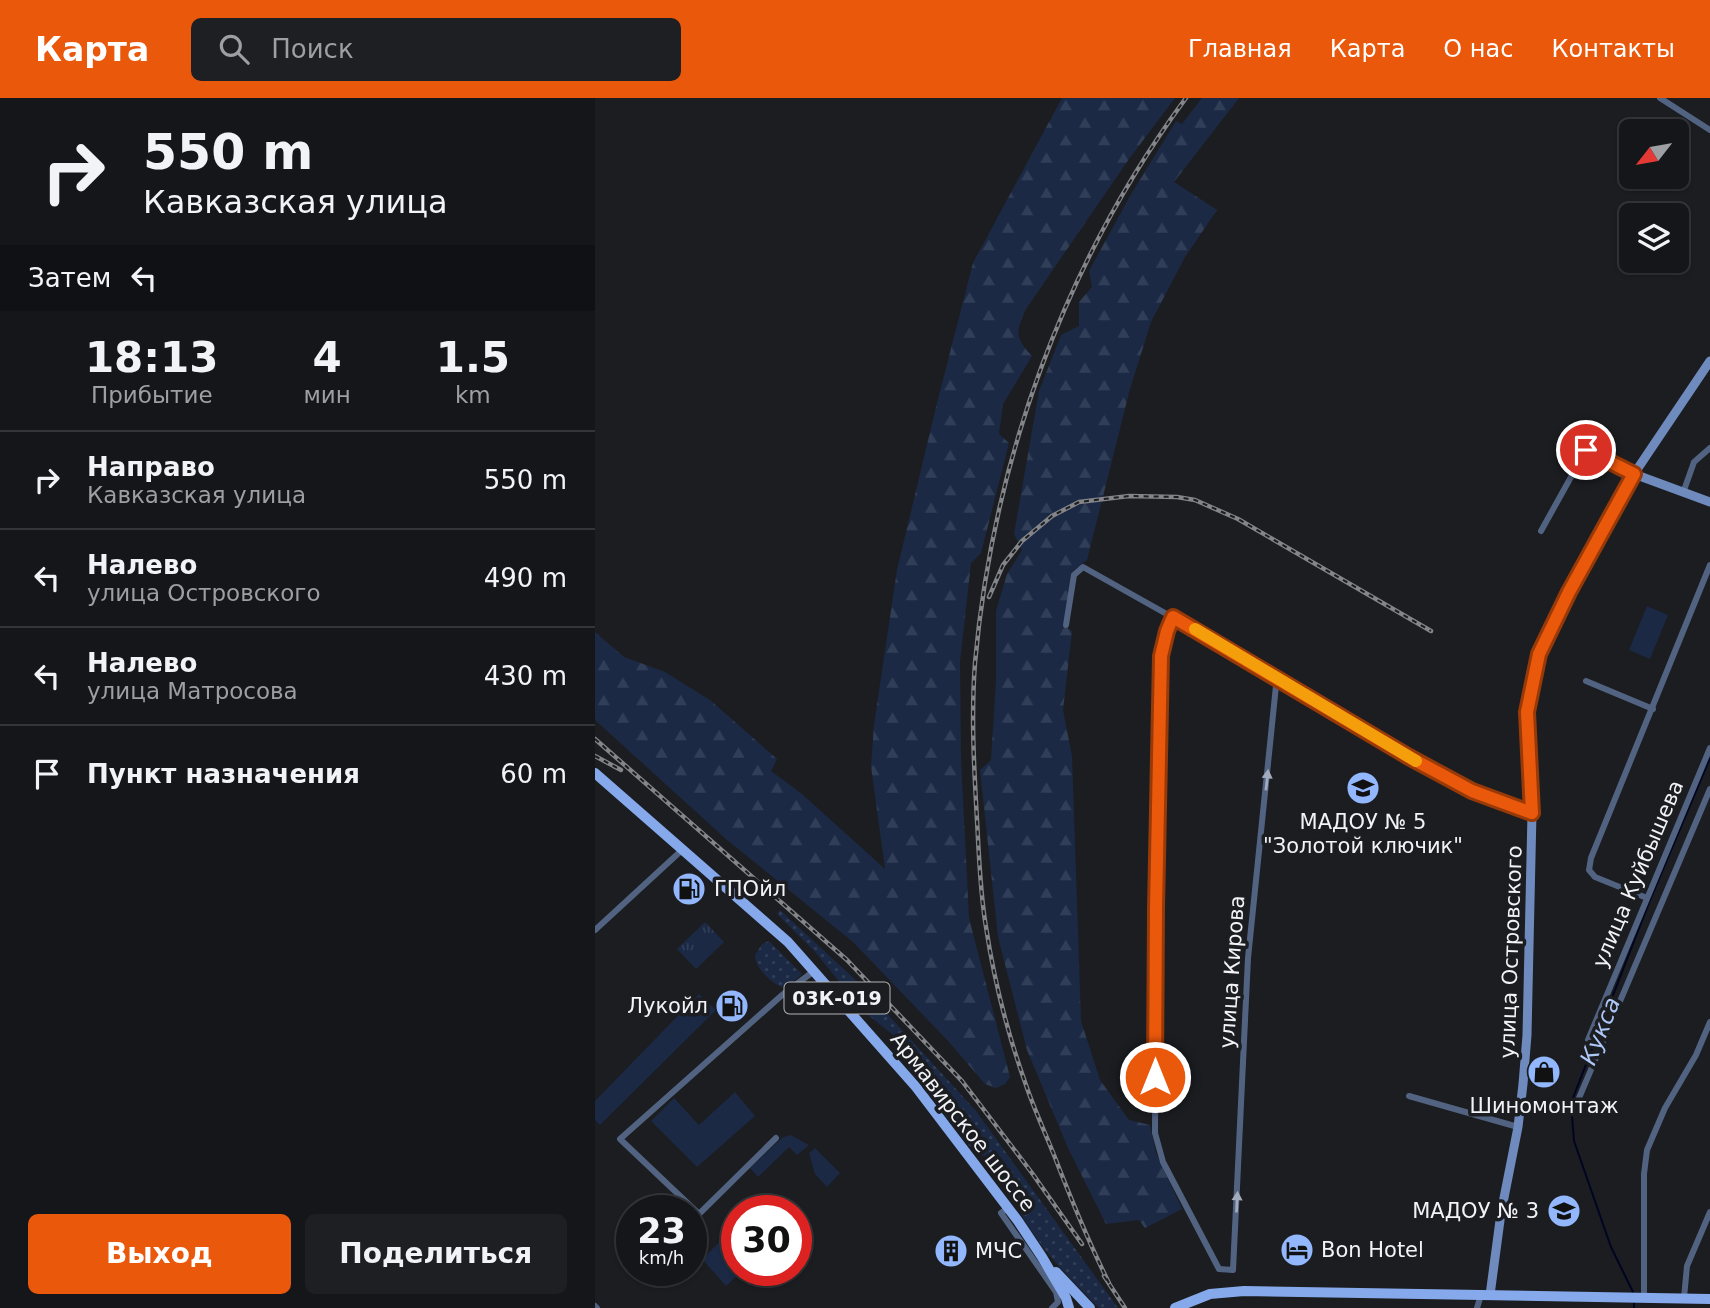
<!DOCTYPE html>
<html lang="ru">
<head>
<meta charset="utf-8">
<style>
	body { margin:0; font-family:"DejaVu Sans",sans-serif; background:#1d1f22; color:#f1f3f6; height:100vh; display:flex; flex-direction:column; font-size:26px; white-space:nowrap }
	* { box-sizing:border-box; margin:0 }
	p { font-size:23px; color:#9d9fa2 }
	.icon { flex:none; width:38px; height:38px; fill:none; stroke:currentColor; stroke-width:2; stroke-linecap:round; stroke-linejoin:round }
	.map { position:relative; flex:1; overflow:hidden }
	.drawer { display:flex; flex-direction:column; background:#141619; width:595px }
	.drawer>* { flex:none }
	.top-card { background:#141619; color:#f1f3f6; overflow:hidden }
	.needle { width:46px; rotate:239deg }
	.tools { position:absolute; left:1024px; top:21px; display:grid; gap:14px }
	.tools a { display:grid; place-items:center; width:70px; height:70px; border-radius:10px; background:#141619; box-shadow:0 2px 5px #0004,0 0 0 2px #333538; font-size:35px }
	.speed { position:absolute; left:21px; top:1097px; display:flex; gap:14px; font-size:35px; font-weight:700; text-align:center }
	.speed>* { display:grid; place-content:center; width:91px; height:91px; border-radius:50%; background:#141619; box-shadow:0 2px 5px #0004,0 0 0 2px #333538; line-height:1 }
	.speed small { font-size:18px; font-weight:400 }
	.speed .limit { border:10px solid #d22; background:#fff; color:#111 }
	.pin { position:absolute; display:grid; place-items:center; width:60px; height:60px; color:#fff; margin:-30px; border:4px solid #fff; border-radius:50%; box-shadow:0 2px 7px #0007 }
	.me { position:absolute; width:77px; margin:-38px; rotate:0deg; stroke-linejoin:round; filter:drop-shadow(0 0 5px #0008) }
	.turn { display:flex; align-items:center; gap:24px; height:147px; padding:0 28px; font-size:32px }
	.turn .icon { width:91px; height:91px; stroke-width:2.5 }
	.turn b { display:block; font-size:49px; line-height:60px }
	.then { display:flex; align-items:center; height:66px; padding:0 28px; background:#0003; gap:14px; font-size:26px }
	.eta { display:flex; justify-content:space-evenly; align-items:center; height:119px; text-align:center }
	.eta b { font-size:42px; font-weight:600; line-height:49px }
	.cta { display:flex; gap:14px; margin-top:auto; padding:14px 28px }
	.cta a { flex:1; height:80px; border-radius:10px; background:#ea580c; color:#fff; font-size:28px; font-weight:600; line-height:80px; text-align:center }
	.cta a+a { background:#1d1f22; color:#f1f3f6 }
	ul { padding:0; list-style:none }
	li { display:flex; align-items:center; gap:21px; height:98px; padding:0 28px; border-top:2px solid #333538 }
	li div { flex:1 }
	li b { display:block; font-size:26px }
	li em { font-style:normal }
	header { display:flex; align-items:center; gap:42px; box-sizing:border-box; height:98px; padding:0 35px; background:#ea580c; color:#fff }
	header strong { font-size:33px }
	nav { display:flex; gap:38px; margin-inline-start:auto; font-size:24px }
	.search { width:490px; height:63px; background:#1d1f22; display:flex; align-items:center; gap:18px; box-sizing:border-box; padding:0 24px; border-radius:10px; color:#9d9fa2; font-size:26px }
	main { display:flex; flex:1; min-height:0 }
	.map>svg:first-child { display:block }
	.grass { fill:url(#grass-dots) }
	.forest { fill:url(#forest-firs) }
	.park { fill:url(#park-tufts) }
	.garden { fill:#1b2945 }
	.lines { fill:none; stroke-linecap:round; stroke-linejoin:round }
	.stream { stroke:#000521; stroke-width:2 }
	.street { stroke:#526382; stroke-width:6 }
	.secondary { stroke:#6f8abd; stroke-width:9 }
	.primary { stroke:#86a9eb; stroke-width:10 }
	.rail-casing { stroke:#838589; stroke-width:4.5 }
	.rail { stroke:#1b1d21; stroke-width:2; stroke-dasharray:5; stroke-linecap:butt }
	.oneway { fill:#a2abbc }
	.route-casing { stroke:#983908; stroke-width:18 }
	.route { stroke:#ea580c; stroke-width:12 }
	.slow { stroke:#f59e0b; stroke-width:12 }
	.labels { text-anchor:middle; stroke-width:7; stroke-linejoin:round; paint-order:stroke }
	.shield { fill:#1b1d21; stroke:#b1b3b6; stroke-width:2 }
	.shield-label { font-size:19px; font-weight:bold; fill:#f1f3f6 }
	.poi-label { font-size:21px; fill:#f1f3f6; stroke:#1b1d21; text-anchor:start }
	.street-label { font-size:21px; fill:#f1f3f6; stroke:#1b1d21 }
	.water-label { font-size:23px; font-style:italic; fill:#adc7f7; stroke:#1b1d21 }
</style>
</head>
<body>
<header>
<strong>Карта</strong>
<div class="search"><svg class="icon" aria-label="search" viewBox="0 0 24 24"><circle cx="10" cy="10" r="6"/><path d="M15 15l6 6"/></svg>Поиск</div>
<nav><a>Главная</a><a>Карта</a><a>О нас</a><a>Контакты</a></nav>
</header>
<main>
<section class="drawer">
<div class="top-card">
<div class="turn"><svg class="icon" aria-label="right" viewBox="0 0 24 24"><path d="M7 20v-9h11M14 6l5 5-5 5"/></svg><div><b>550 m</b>Кавказская улица</div></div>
<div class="then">Затем<svg class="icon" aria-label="left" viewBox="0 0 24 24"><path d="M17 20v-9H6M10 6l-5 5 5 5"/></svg></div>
</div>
<div class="eta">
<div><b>18:13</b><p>Прибытие</p></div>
<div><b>4</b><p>мин</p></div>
<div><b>1.5</b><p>km</p></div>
</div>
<ul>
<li><svg class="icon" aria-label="right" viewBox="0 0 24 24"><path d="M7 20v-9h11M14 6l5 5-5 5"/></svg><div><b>Направо</b><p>Кавказская улица</p></div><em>550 m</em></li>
<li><svg class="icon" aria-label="left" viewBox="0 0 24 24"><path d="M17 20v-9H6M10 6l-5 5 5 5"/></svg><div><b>Налево</b><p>улица Островского</p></div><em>490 m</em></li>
<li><svg class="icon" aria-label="left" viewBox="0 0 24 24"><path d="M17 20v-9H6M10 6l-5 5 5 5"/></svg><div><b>Налево</b><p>улица Матросова</p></div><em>430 m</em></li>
<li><svg class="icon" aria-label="arrive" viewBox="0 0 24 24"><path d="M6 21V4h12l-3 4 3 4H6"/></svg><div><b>Пункт назначения</b></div><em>60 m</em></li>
</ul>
<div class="cta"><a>Выход</a><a>Поделиться</a></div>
</section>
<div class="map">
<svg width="1115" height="1210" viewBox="0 0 1115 1210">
	<defs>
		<pattern id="grass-dots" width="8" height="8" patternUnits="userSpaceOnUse" patternTransform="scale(1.75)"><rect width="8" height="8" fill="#1b2945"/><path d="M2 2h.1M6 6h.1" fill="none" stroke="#313e57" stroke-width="1.8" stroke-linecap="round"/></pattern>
		<pattern id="forest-firs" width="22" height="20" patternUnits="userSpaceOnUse" patternTransform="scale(1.75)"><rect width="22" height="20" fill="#1b2945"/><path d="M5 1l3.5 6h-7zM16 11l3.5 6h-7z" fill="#313e57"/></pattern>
		<pattern id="park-tufts" width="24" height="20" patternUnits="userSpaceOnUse" patternTransform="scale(1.75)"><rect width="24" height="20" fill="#1b2945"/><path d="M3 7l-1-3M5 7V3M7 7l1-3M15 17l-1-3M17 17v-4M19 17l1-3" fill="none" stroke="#313e57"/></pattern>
	</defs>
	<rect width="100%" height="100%" fill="#1b1d21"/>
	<path class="grass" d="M 185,812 L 265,886 L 381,1013 L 523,1210 L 504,1210 C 469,1174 442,1149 420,1104 L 422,1100 L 408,1064 L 380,1055 L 311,967 L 297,936 L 268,913 L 221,855 L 182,816 Z
		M 174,843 L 207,876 L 196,886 L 187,889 C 175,884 160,870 160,857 L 167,846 Z"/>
	<path class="forest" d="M 467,0 L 580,0 L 534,61 L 431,211 C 421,234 419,239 437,258 L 408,306 L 404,336 L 414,345 L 386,455 L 376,465 L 365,563 L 366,661 L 374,820 L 415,979 L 410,986 L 401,990 L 390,986 L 355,945 L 258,844 L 131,741 L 0,622 L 0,534 L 29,559 L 70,574 L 115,602 L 182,661 L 176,673 L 207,696 L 290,771 L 276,668 L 279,627 L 302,472 L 341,309 L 378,165 Z
		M 607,0 L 644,0 L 579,84 L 622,112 L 590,159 L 556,224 L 535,291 L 492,462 L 478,473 L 468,527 L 477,533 L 468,612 L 477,658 L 486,923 L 505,982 L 534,1022 L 555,1027 L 561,1055 L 587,1111 L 550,1130 L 544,1122 L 511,1126 L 473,1050 L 432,952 L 403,839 L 385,672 L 396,662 L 401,583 L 401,513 L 412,476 L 427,452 L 419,436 L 444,293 L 466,237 L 484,228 L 484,204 L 497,189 L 494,173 L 535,98 L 581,23 L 587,26 Z"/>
	<path class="park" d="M 110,824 L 129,844 L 101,871 L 82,851 Z"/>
	<path class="garden" d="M 1052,508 L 1073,517 L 1055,561 L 1034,552 Z
		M 104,896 L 121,912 L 5,1027 L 0,1022 L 0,1003 Z
		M 140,994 L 160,1018 L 102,1069 L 56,1023 L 79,1000 L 104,1027 Z
		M 196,1037 L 214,1047 L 202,1057 L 194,1049 L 163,1079 L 155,1070 L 188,1039 Z
		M 220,1050 L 245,1075 L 232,1089 L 220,1076 L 214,1055 Z
		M 142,1127 L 142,1172 L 147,1173 L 131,1188 L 107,1161 Z"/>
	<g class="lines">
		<path class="stream" d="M 1001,941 L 1055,802 L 1115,660
			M 999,946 L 976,1005 L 979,1043 L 1016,1149 L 1038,1194
			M 1039,1203 L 1039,1210"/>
		<path class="street" d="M 1065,0 L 1115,32
			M 1088,395 L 1099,364 L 1115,350
			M 946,433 L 991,352 L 1039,376
			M 578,519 L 572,532 L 566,558 L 561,811 L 560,1035 L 568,1064 L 624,1171 L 638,1172 L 653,860 L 682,578
			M 471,527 L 479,477 L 488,469 L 682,578 L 814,659 L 877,693 L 937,715
			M 991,583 L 1058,611
			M 1052,800 L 1000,779 L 994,772 L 996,760 L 1115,467
			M 0,832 L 87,752
			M 1006,948 L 993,942 L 1115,650
			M 814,998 L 923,1029
			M 984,1000 L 1115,691
			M 181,1040 L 104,1116 L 25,1041 L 186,898 L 219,873
			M 413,1110 L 406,1115 L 461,1194 L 463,1204 L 457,1210
			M 1049,1199 L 1049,1076 L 1052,1052 L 1070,1010 L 1101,957 L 1115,924
			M 1089,1200 L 1092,1168 L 1115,1114
			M 0,1208 L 2,1210
			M 882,1210 L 886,1197"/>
		<path class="secondary" d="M 1039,376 L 1115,404
			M 895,1197 L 906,1115 L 923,1029 L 928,986 L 932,937 L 937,715 L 932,614 L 944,556 L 953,534 L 1039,376 L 1115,263"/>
		<path class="primary" d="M 0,675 L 193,844 L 321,989 L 423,1123 L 447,1159 L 471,1200 L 474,1210
			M 461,1174 L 495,1210
			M 580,1210 L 615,1196 L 649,1193 L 1115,1201"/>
		<defs>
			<path id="rail" d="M 394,499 L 408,467 L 427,443 L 457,418 L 484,404 L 534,398 L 582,399 L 600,402 L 643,421 L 836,533
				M 0,641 L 252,862 L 367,983 L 437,1075 L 487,1146
				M 0,658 L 26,672
				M 509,1178 L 530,1210
				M 514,1185 C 493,1143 476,1101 459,1057 C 450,1034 439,1011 431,987 C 413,937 399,882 391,829 C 385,794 384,758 382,722 C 379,670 376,617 380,565 C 398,362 470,164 591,0"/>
		</defs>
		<use href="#rail" class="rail-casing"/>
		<use href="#rail" class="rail"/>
	</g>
	<defs><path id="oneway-solid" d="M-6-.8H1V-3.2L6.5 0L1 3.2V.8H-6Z" transform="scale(1.75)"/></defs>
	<g class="oneway">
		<use href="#oneway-solid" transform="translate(672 682) rotate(-84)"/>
		<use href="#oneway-solid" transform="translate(642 1104) rotate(-87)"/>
	</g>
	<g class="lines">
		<defs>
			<path id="route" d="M 560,979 L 561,811 L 566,558 L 572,533 L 578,519 L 814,659 L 877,693 L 937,715 L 932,614 L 944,556 L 974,494 L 1039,376 L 991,352"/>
		</defs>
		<use href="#route" class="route-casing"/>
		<use href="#route" class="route"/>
		<path class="slow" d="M 600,531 L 821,663"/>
	</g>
	<defs>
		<symbol id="school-disc" viewBox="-11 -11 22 22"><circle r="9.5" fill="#93b7fd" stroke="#1b1d21"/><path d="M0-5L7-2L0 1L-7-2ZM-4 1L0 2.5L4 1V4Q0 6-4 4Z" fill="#111"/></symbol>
		<symbol id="fuel-disc" viewBox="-11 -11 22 22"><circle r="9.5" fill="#93b7fd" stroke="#1b1d21"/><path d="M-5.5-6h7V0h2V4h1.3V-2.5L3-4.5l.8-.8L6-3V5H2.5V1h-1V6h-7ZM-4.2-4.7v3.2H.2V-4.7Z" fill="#111"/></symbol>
		<symbol id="shop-disc" viewBox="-11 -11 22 22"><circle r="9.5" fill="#93b7fd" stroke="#1b1d21"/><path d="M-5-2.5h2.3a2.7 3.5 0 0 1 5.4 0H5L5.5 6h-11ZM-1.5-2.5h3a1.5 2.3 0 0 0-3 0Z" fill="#111"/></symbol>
		<symbol id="hotel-disc" viewBox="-11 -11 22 22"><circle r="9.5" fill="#93b7fd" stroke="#1b1d21"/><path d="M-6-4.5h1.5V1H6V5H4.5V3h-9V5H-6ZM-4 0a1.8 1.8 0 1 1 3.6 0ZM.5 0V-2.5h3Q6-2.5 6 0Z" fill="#111"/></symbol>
		<symbol id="building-disc" viewBox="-11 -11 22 22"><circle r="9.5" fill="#93b7fd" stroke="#1b1d21"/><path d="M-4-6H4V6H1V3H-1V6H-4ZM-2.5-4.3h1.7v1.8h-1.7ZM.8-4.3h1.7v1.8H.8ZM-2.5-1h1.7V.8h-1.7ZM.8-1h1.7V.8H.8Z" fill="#111"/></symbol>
	</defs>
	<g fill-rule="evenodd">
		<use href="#school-disc" x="749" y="671" width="38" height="38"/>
		<use href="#fuel-disc" x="75" y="772" width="38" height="38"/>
		<use href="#fuel-disc" x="118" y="889" width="38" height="38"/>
		<use href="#shop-disc" x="930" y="955" width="38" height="38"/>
		<use href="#school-disc" x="950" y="1094" width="38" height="38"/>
		<use href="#hotel-disc" x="683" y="1133" width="38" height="38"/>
		<use href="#building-disc" x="337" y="1134" width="38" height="38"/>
	</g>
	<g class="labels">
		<rect class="shield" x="189.5" y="884.5" width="105" height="31" rx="5"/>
		<g class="shield-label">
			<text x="242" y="907">03К-019</text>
		</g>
		<g class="poi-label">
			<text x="768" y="731" text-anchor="middle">МАДОУ № 5<tspan x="768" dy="24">"Золотой ключик"</tspan></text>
			<text x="119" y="798">ГПОйл</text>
			<text x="113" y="915" text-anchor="end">Лукойл</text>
			<text x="949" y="1015" text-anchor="middle">Шиномонтаж</text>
			<text x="944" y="1120" text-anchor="end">МАДОУ № 3</text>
			<text x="726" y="1159">Bon Hotel</text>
			<text x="380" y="1160">МЧС</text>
		</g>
		<g class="street-label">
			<text transform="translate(1043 776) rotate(-67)" y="7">улица Куйбышева</text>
			<text transform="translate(916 854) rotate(-88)" y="7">улица Островского</text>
			<text transform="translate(637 874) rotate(-86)" y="7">улица Кирова</text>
			<text transform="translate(368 1024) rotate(52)" y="7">Армавирское шоссе</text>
		</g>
		<g class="water-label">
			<text transform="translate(1005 933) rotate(-68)" y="8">Кукса</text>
		</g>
	</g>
</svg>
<div class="tools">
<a><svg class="needle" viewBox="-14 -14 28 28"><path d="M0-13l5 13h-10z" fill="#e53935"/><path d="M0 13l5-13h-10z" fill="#9d9fa2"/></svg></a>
<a><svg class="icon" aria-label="layers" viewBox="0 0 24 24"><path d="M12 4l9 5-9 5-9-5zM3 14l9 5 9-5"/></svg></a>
</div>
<div class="speed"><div>23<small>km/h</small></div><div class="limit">30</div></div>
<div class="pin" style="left:991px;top:352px;background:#d93025"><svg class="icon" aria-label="arrive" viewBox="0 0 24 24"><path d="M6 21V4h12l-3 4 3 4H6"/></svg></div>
<svg class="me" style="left:560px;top:979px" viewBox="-20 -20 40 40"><circle r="17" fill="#ea580c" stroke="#fff" stroke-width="3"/><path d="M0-11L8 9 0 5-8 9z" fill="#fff"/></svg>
</div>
</main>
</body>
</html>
